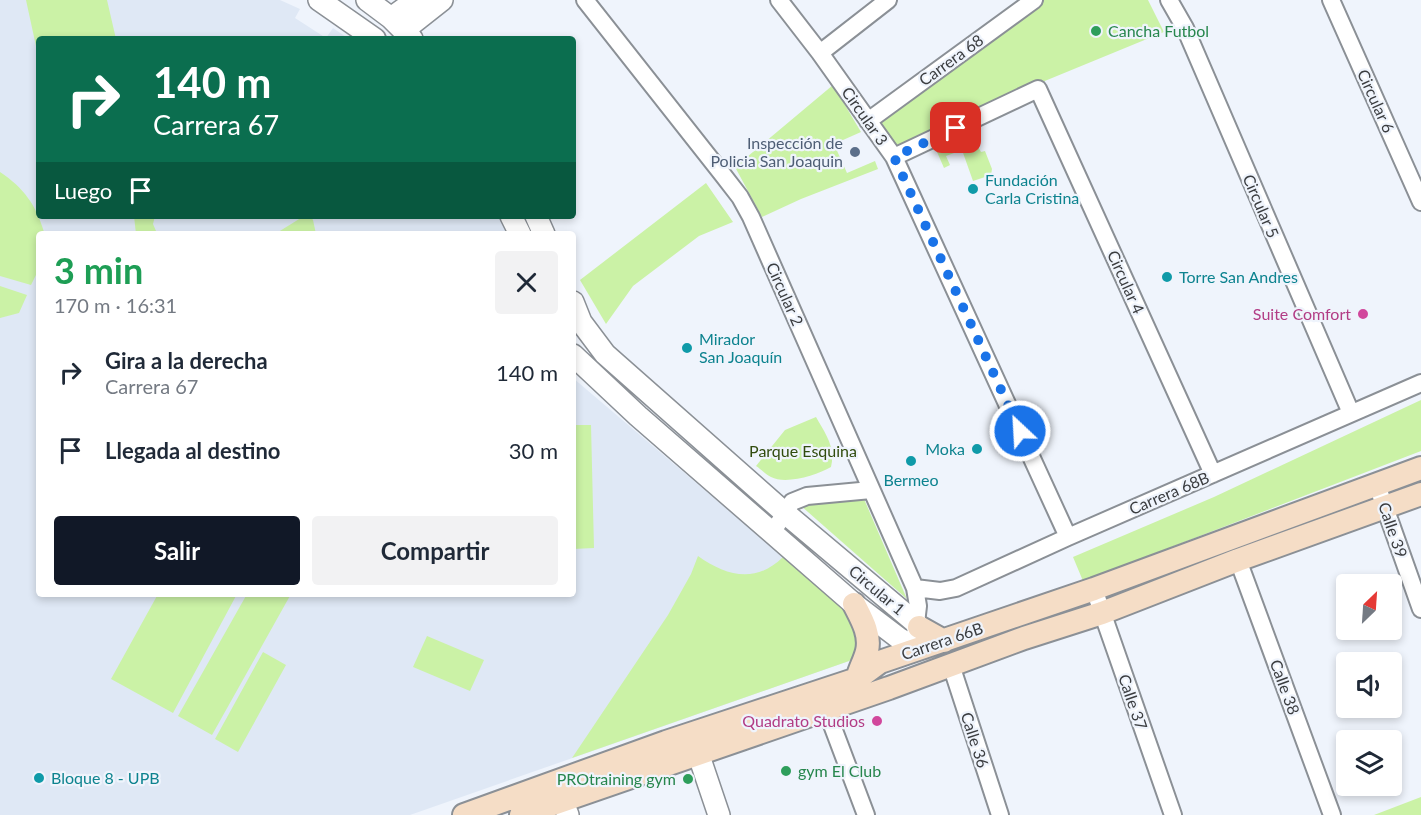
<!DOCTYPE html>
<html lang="es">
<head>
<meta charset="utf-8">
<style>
	body { margin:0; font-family:Lato,sans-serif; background:#f2f2f3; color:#1f2937; height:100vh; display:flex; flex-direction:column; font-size:22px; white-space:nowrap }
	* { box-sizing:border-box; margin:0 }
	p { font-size:20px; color:#747a83 }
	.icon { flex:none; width:33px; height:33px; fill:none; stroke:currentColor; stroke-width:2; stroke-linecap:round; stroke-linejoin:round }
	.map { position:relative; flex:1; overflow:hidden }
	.side { position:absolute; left:36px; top:231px; width:540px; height:366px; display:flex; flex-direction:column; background:#fff; border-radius:6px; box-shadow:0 3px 9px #0003 }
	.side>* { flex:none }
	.banner { position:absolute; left:36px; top:36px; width:540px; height:183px; border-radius:6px; box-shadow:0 3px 9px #0003; background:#0b6e4f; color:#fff; overflow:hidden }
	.needle { width:39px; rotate:25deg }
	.fabs { position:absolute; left:1336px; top:574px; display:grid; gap:12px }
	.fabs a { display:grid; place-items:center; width:66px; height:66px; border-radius:6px; background:#fff; box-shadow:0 3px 9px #0003; font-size:30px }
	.pin { position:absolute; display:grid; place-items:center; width:51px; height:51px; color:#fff; margin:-26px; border-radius:12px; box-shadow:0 3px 9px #0006 }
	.me { position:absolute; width:66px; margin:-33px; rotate:335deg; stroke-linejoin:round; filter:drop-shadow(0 0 4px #0008) }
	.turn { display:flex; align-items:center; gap:21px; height:126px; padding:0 18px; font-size:27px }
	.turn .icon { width:78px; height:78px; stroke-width:2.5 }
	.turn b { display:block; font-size:42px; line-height:51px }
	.then { display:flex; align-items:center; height:57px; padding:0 18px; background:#0003; gap:12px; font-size:22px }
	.round { display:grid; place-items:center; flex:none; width:63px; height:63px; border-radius:6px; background:#f2f2f3 }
	.summary { display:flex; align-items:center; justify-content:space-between; height:102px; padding:0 18px }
	h1 { font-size:36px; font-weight:700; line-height:45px; color:#1e9e55 }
	.cta { display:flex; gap:12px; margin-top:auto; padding:12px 18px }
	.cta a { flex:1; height:69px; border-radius:6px; background:#111827; color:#fff; font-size:24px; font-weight:700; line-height:69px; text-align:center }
	.cta a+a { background:#f2f2f3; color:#1f2937 }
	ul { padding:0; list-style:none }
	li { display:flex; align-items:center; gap:18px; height:78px; padding:0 18px }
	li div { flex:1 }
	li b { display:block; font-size:22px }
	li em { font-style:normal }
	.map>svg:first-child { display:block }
	.built { fill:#dfe8f5 }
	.green { fill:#cbf2a6 }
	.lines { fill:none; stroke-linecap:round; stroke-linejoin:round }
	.minor-casing { stroke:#8b9096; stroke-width:20 }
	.tertiary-casing { stroke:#8b9096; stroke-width:24 }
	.secondary-casing { stroke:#8b9096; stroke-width:26 }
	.minor { stroke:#fff; stroke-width:16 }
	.tertiary { stroke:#fff; stroke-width:21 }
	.secondary { stroke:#f5ddc6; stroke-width:22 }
	.route { stroke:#1a73e8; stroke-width:10; stroke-dasharray:0 18 }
	.leisure-dot { fill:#2e9e5b; stroke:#eff4fc; stroke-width:2 }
	.service-dot { fill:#5c6f8a; stroke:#eff4fc; stroke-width:2 }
	.culture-dot { fill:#0f9aa8; stroke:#eff4fc; stroke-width:2 }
	.hotel-dot { fill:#d1479c; stroke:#eff4fc; stroke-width:2 }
	.labels { text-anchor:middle; stroke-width:4.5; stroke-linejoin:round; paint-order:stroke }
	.leisure-label { font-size:16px; fill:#27864d; stroke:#eff4fc; text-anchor:start }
	.street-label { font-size:16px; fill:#3b3d40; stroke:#eff4fc }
	.service-label { font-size:16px; fill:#4e5e75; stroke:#eff4fc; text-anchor:end }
	.culture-label { font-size:16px; fill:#0d838f; stroke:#eff4fc; text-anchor:start }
	.hotel-label { font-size:16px; fill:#b23c85; stroke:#eff4fc; text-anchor:end }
	.park-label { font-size:16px; fill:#314c0e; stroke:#eff4fc }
</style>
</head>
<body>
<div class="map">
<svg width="1421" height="815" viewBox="0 0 1421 815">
	<rect width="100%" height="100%" fill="#eff4fc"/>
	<path class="built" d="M 0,0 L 280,0 L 300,9 L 295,18 L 326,38 L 333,28 L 349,39 L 39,39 L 39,216 L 498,216 L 508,234 L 39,234 L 39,594 L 573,594 L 573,378 L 815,584 L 849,661 L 410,815 L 0,815 Z"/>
	<path class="green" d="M 26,0 L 107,0 L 116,39 L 39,39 L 39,60 Z
		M 1044,0 L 1148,0 L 1164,32 L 1035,85 L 898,149 L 876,119 Z
		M 833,85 L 861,132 L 834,144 L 847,173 L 875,161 L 878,169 L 801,199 L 762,217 L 735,167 Z
		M 970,132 L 981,152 L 985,151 L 992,169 L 991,175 L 973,181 L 962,150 L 946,156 L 950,165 L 944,168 L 934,145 Z
		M 0,172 C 24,188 36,205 44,232 L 44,234 L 39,234 L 39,269 L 31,285 L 0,276 Z
		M 706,183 L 733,222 L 699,236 L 633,286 L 606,324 L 580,280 Z
		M 134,216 L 155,216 L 153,224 L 156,231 L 161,234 L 168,233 L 167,234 L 136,234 Z
		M 304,216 L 310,216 L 313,220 L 316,234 L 275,234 Z
		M 0,286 L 27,295 L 19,313 L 0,318 Z
		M 1421,400 L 1421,451 L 1083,581 L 1073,557 L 1214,497 Z
		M 816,417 C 825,433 836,447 831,467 C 817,475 786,485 771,477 C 766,475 761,469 756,466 L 785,430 Z
		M 573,425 L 591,425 L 594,548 L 573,549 Z
		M 864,499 L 907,599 L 800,505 Z
		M 698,556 C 726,576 756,584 783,557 L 848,612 L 858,630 L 857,655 L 849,661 L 572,758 L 668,615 L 691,574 Z
		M 158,594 L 237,594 L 173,713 L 111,679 Z
		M 247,594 L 291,594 L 212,735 L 178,716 Z
		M 427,636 L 484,660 L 470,691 L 413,667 Z
		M 263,652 L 286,665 L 238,752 L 215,739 Z
		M 1421,797 L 1421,815 L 1374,815 Z"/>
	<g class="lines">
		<defs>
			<path id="minor" d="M 585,0 L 723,175 L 740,197 L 751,217 L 915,588 L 918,606 L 916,623
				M 779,0 L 820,53 L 894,157 L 1068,537
				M 1169,0 L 1185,28 L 1351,413
				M 1331,0 L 1421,202
				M 820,53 L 888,0
				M 868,121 L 1034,0
				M 894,157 L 1038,89 L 1213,474
				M 1377,485 L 1421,609
				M 772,533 L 792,502 L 807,496 L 871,490
				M 1238,560 L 1332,815
				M 915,588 L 940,591 L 956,588 L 1068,537 L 1421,383
				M 1094,589 L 1173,815
				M 951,665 L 1000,815
				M 826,709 L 866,815"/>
			<path id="tertiary" d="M 319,0 L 375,39
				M 367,0 L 391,18 L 412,39
				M 391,18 L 416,0
				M 404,30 L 442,0
				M 511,216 L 520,234
				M 536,216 L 544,234
				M 573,302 L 581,322 L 605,354 L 785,513 L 916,623 L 919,632 L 916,649 L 900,639 L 854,604 L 638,416 L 573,355
				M 698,753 L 719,815
				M 562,800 L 568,815"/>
			<path id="secondary" d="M 854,604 C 861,618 871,634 867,651 C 865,660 860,668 857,679
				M 919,627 L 944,641
				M 464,815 L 666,742 L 857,679 L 880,662 L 1094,589 L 1421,468
				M 521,815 L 889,688 L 1024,638 L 1102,613 L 1238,560 L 1421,494"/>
		</defs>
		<use href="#minor" class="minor-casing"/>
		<use href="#tertiary" class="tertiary-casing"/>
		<use href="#secondary" class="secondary-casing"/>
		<use href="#minor" class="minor"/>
		<use href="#tertiary" class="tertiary"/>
		<use href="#secondary" class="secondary"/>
	</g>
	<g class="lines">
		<path class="route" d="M 956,128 L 894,157 L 1020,431"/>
	</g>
	<g class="leisure-dot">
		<circle cx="1096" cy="31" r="6"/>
		<circle cx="786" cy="771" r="6"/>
		<circle cx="688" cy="779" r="6"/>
	</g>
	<circle class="service-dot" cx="855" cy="152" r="6"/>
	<g class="culture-dot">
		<circle cx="973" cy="189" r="6"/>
		<circle cx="1167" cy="277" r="6"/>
		<circle cx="687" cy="348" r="6"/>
		<circle cx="977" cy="449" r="6"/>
		<circle cx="911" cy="461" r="6"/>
		<circle cx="39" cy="778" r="6"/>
	</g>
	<g class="hotel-dot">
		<circle cx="1363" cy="314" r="6"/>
		<circle cx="877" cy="721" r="6"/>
	</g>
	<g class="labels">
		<g class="leisure-label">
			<text x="1108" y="37">Cancha Futbol</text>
			<text x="798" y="777">gym El Club</text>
			<text x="676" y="785" text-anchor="end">PROtraining gym</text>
		</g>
		<g class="street-label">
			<text transform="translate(951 60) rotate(-36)" y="6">Carrera 68</text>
			<text transform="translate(1376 101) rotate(66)" y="6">Circular 6</text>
			<text transform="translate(865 116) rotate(55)" y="6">Circular 3</text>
			<text transform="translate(1261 206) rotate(67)" y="6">Circular 5</text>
			<text transform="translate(1126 282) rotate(66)" y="6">Circular 4</text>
			<text transform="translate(785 294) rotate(66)" y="6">Circular 2</text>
			<text transform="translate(1169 493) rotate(-23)" y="6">Carrera 68B</text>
			<text transform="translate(1393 530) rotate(71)" y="6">Calle 39</text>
			<text transform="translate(877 590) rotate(40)" y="6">Circular 1</text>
			<text transform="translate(942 641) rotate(-19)" y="6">Carrera 66B</text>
			<text transform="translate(1285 687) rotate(70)" y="6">Calle 38</text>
			<text transform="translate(1133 702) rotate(71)" y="6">Calle 37</text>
			<text transform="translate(975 740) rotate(72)" y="6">Calle 36</text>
		</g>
		<g class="service-label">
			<text x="843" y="149">Inspección de<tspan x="843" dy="18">Policia San Joaquin</tspan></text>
		</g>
		<g class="culture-label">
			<text x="985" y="186">Fundación<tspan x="985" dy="18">Carla Cristina</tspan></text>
			<text x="1179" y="283">Torre San Andres</text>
			<text x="699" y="345">Mirador<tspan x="699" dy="18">San Joaquín</tspan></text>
			<text x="965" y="455" text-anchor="end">Moka</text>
			<text x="911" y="486" text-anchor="middle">Bermeo</text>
			<text x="51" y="784">Bloque 8 - UPB</text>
		</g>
		<g class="hotel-label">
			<text x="1351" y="320">Suite Comfort</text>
			<text x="865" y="727">Quadrato Studios</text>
		</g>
		<g class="park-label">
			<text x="803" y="457">Parque Esquina</text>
		</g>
	</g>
</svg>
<div class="fabs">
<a><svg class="needle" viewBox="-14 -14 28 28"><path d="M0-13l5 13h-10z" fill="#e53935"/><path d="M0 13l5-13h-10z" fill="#747a83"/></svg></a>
<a><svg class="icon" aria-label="sound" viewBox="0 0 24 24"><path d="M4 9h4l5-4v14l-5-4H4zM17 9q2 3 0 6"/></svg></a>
<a><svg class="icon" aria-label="layers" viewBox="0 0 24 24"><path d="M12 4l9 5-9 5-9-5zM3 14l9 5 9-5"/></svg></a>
</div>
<div class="pin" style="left:956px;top:128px;background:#d93025"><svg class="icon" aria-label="arrive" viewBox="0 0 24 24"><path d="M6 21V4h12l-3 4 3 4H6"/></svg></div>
<svg class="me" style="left:1020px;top:431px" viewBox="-20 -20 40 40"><circle r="17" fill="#1a73e8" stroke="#fff" stroke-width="3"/><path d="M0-11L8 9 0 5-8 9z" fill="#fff"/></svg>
<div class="banner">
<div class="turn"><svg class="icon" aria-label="right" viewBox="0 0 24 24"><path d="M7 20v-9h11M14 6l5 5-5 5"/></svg><div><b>140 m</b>Carrera 67</div></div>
<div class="then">Luego<svg class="icon" aria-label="arrive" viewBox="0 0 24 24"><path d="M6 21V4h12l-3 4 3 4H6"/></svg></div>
</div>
<section class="side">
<div class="summary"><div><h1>3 min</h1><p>170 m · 16:31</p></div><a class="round"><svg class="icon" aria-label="close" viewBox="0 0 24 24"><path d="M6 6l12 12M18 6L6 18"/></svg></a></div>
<ul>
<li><svg class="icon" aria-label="right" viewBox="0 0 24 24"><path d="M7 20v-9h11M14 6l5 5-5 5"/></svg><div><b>Gira a la derecha</b><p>Carrera 67</p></div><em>140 m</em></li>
<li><svg class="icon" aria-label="arrive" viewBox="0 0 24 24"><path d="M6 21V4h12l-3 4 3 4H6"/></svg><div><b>Llegada al destino</b></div><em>30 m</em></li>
</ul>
<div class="cta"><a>Salir</a><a>Compartir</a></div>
</section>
</div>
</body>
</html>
